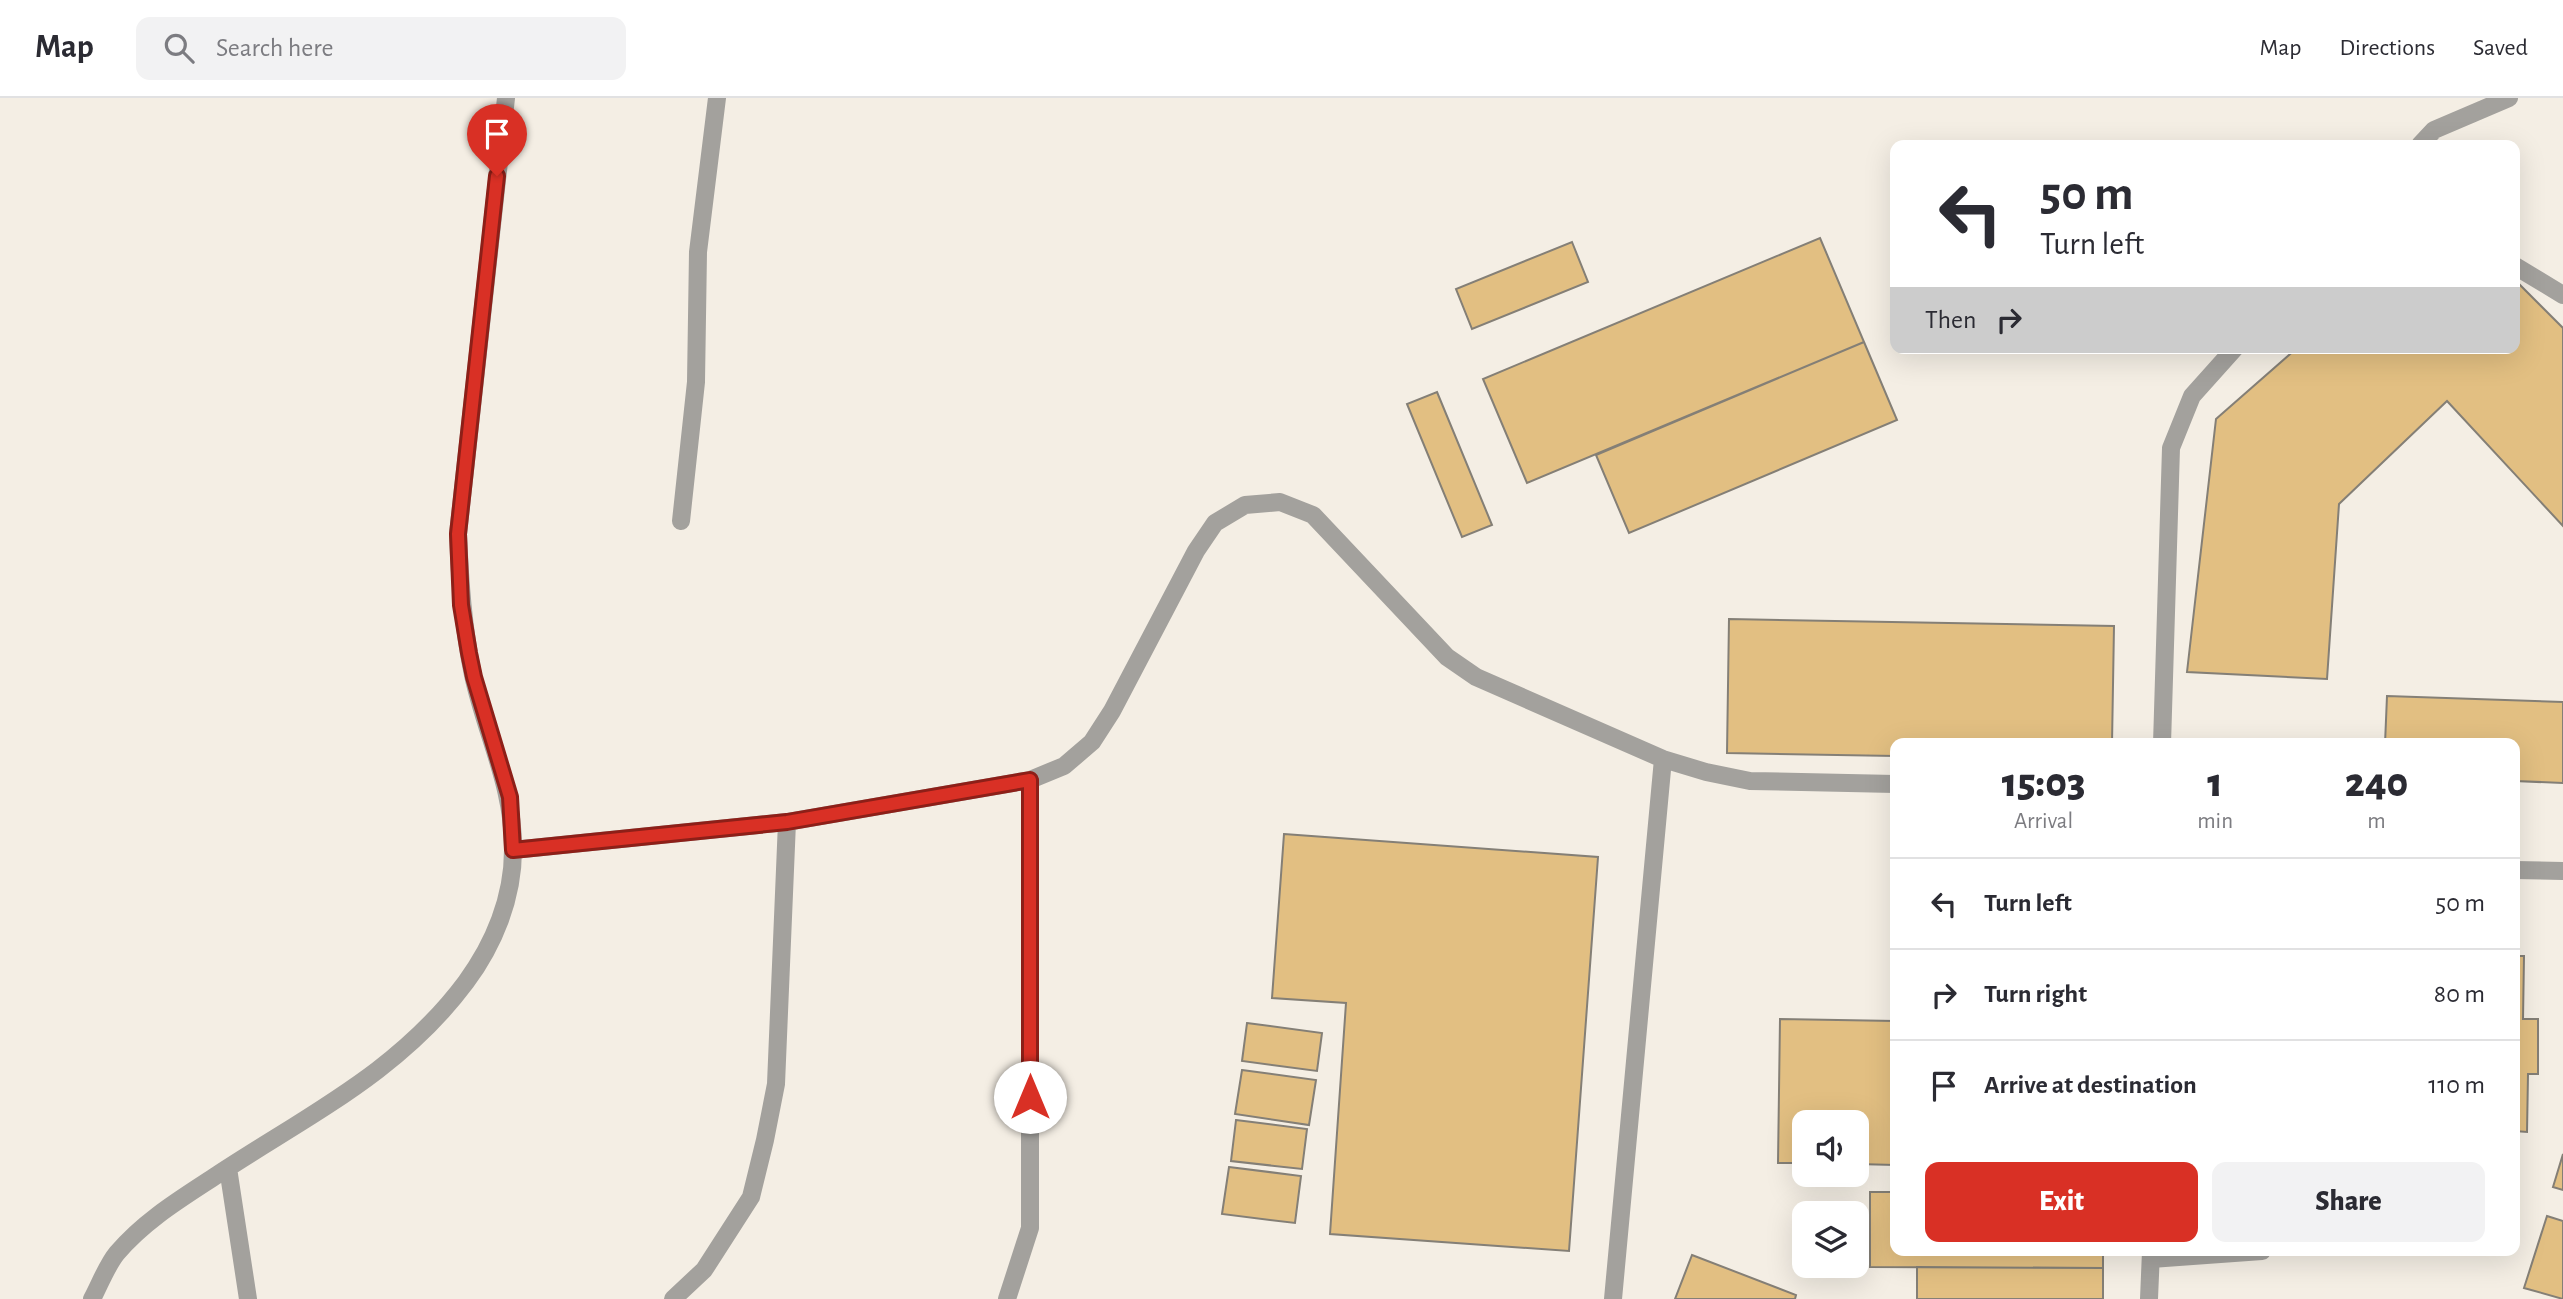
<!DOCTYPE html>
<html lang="en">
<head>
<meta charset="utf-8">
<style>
	body { margin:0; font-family:"Alegreya Sans",sans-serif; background:#f2f2f3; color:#2b2b33; height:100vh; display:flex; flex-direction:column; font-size:26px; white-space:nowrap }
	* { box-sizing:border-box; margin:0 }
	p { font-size:23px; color:#7c7c81 }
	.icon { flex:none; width:38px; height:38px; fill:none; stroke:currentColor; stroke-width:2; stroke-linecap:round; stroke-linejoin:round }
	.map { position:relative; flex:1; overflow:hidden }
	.drawer { position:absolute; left:1890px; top:640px; width:630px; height:518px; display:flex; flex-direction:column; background:#fff; border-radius:14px; box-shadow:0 7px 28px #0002 }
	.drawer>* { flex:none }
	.hud { position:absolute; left:1890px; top:42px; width:630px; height:214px; border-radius:14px; box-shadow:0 7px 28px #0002; background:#fff; color:#2b2b33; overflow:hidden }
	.fabs { position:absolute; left:1792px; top:1012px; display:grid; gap:14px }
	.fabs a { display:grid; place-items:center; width:77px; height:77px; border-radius:14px; background:#fff; box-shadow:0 7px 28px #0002; font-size:35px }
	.pin { position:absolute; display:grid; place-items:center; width:60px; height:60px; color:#fff; margin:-72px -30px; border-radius:50% 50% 50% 0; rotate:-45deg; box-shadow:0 0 7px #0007 }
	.pin .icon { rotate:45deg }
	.me { position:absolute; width:77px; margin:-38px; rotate:0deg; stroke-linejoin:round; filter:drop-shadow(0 0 5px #0008) }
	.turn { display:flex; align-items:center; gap:24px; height:147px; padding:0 35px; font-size:32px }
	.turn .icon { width:91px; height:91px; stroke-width:2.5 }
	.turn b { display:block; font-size:49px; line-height:60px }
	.then { display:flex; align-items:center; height:66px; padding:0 35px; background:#0003; gap:14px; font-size:26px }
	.eta { display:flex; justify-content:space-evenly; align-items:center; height:119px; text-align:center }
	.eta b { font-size:42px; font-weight:800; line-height:49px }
	.button { display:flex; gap:14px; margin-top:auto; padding:14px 35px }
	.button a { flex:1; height:80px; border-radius:14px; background:#d93025; color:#fff; font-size:28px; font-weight:800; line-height:80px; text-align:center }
	.button a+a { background:#f2f2f3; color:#2b2b33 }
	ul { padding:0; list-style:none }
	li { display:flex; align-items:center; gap:21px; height:91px; padding:0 35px; border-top:2px solid #e1e1e2 }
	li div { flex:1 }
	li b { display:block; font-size:26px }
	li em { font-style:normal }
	header { display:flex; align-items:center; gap:42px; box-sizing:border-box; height:98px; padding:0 35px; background:#fff; border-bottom:2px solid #e1e1e2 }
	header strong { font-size:33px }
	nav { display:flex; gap:38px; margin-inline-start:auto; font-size:24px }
	.search { width:490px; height:63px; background:#f2f2f3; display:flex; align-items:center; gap:18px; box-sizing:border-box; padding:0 24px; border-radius:14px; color:#7c7c81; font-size:26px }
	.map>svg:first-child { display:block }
	.building { fill:#e2bf82; stroke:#847f76; stroke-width:2 }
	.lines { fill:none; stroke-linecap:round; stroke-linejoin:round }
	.service { stroke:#a3a19d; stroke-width:18 }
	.minor { stroke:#a3a19d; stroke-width:18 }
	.route-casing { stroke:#8d1f18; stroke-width:18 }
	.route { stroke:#d93025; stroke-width:12 }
</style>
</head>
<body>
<header>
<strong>Map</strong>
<div class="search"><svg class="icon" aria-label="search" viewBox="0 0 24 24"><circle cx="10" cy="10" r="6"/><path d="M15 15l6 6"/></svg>Search here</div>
<nav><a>Map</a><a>Directions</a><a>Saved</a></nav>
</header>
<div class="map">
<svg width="2563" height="1201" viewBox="0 0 2563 1201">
	<rect width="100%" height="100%" fill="#f4eee4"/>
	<path class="building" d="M 1820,140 L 1864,244 L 1527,385 L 1483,281 Z
		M 1572,144 L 1588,184 L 1472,231 L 1456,191 Z
		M 2515,185 L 2519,186 L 2563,230 L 2563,428 L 2447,303 L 2339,406 L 2327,581 L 2187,574 L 2216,321 L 2297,250 L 2515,250 Z
		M 1864,244 L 1897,322 L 1629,435 L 1596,357 Z
		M 1437,294 L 1492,427 L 1462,439 L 1407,306 Z
		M 1729,521 L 2114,528 L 2112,646 L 1895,646 L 1895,658 L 1727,655 Z
		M 2387,598 L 2563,604 L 2563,685 L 2515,683 L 2515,646 L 2385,646 Z
		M 1284,736 L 1598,759 L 1569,1153 L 1330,1136 L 1346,905 L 1272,900 Z
		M 2515,858 L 2524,858 L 2523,921 L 2538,921 L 2538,976 L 2528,976 L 2527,1034 L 2515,1033 Z
		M 1780,921 L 1895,923 L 1895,1067 L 1857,1066 L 1857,1024 L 1804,1024 L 1804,1065 L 1778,1065 Z
		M 1247,925 L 1322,935 L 1317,973 L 1242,963 Z
		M 1242,972 L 1316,982 L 1309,1027 L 1235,1016 Z
		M 1236,1022 L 1307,1031 L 1302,1071 L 1231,1063 Z
		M 2563,1056 L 2563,1092 L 2553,1089 Z
		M 1229,1069 L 1301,1078 L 1295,1125 L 1222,1116 Z
		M 1870,1094 L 1895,1094 L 1895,1153 L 2103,1153 L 2103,1170 L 1870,1169 Z
		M 2547,1118 L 2563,1123 L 2563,1201 L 2524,1190 Z
		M 1692,1157 L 1796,1197 L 1795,1201 L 1675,1201 Z
		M 1917,1169 L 2103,1170 L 2103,1201 L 1917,1201 Z"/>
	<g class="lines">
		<path class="service" d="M 2515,168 L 2563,197
			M 2515,772 L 2563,773
			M 2151,1161 L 2262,1153"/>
		<path class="minor" d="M 2420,47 L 2434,32 L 2509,0
			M 681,423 L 696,284 L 698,154 L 717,0
			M 2162,646 L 2171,350 L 2192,298 L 2235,250
			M 513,752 L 787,724 L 1030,682 L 1064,668 L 1092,644 L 1112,613 L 1196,453 L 1215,425 L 1245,407 L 1280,404 L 1313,417 L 1447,559 L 1476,579 L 1663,661 L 1706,674 L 1750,683 L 1895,686
			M 228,1070 L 248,1201
			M 92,1201 C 100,1186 107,1167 117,1155 C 145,1122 182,1100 217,1077 C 308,1017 399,974 466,884 C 494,846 513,800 513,752 C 514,689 486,637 473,577 C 463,530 460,483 458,436 L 506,0
			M 673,1201 L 704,1172 L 751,1099 L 765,1042 L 776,986 L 787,724
			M 1007,1201 L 1030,1130 L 1030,682
			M 1613,1201 L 1663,661
			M 2149,1201 L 2151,1153"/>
	</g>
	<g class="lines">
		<defs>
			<path id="route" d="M 497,78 L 458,436 L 461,507 L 469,555 L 474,579 L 510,699 L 513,752 L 787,724 L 1030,682 L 1030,999"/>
		</defs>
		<use href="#route" class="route-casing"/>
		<use href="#route" class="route"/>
	</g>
</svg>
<div class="fabs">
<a><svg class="icon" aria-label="sound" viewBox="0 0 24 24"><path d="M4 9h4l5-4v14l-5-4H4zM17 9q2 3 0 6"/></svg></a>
<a><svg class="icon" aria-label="layers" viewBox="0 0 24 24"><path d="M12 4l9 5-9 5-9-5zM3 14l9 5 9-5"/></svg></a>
</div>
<div class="pin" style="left:497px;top:78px;background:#d93025"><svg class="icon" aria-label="arrive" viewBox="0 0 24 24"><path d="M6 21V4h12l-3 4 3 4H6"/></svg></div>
<svg class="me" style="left:1030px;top:999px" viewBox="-20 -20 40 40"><circle r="19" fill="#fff"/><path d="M0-13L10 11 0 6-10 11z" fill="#d93025"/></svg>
<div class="hud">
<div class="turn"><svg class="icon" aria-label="left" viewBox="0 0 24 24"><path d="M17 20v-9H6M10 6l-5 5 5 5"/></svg><div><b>50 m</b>Turn left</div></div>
<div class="then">Then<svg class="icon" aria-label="right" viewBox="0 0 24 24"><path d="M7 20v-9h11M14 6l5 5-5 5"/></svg></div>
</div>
<section class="drawer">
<div class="eta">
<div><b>15:03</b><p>Arrival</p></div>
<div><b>1</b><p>min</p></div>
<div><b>240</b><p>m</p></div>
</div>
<ul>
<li><svg class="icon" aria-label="left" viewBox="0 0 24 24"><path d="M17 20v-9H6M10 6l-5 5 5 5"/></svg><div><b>Turn left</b></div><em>50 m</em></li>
<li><svg class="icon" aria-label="right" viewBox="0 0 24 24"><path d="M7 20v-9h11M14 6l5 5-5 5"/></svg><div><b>Turn right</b></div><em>80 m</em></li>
<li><svg class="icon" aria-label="arrive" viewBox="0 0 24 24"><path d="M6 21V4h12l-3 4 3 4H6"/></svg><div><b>Arrive at destination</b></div><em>110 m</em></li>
</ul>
<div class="button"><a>Exit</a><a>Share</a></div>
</section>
</div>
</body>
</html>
